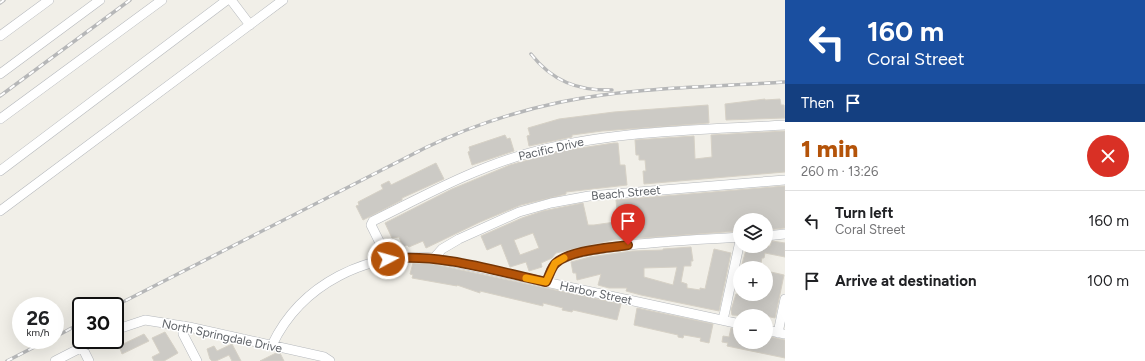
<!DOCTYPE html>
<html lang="en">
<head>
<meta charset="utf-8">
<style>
	body { margin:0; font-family:Figtree,sans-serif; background:#f2f2f2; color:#202124; height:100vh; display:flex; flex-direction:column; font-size:15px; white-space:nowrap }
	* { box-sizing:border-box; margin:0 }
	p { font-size:13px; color:#757577 }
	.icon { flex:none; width:22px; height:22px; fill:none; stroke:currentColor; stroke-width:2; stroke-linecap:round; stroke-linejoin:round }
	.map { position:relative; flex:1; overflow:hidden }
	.panel { display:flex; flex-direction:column; background:#fff; width:360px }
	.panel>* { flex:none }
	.guide { background:#1a4fa0; color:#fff; overflow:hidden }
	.buttons { position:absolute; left:733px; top:213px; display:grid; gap:8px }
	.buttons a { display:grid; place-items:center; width:40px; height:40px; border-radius:50%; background:#fff; box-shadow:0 4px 16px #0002; font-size:20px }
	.speed { position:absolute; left:12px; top:297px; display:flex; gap:8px; font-size:20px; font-weight:700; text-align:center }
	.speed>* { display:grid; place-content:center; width:52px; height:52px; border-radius:50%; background:#fff; box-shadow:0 4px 16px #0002; line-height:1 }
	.speed small { font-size:10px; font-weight:400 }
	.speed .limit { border:2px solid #111; border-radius:6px; background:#fff; color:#111 }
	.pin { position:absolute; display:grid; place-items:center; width:34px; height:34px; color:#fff; margin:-41px -17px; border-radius:50% 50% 50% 0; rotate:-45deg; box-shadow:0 0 4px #0007 }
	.pin .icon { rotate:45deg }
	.me { position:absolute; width:44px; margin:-22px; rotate:84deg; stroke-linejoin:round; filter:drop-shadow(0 0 3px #0008) }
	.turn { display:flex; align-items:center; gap:14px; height:84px; padding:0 16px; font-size:18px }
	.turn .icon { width:52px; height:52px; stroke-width:2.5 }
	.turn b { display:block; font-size:28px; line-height:34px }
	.then { display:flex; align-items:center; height:38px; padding:0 16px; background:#0003; gap:8px; font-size:15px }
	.round { display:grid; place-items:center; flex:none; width:42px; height:42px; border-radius:21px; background:#f2f2f2 }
	.headline { display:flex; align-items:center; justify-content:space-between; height:68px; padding:0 16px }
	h1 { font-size:24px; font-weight:800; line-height:30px; color:#b45309 }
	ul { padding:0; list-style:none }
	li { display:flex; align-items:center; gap:12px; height:60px; padding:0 16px; border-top:1px solid #e0e0e0 }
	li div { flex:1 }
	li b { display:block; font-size:15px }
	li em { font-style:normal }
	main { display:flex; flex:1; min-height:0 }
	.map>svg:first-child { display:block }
	.building { fill:#cccac5; stroke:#d6d1c6; fill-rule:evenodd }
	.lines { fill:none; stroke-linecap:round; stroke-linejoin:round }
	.minor-casing { stroke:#b5b8bc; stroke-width:10 }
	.minor { stroke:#fff; stroke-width:9 }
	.rail-casing { stroke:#b6b7b8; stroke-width:3.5 }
	.rail { stroke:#fff; stroke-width:2; stroke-dasharray:6; stroke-linecap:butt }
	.route-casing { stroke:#753606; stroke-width:10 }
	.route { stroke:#b45309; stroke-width:7 }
	.slow { stroke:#f59e0b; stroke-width:7 }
	.labels { text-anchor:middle; stroke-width:3; stroke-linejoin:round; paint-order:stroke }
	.street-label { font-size:12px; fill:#5f6368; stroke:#fff }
</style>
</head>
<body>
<main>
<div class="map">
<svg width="785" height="361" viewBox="0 0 785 361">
	<rect width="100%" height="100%" fill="#f1efe8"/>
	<path class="building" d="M 765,99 L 765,100 L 780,99 L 781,105 L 784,105 L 785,118 L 726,120 L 725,104 Z
		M 708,105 L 709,123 L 602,131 L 572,135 L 572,137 L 529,146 L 527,136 L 530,135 L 528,128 L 559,119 L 614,112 Z
		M 785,131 L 785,172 L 644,184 L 643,171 L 646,171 L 645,160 L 639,160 L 639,155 L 636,155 L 635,140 L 694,136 L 695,159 L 712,157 L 711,135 Z
		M 505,135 L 507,139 L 510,138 L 514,151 L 472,165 L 468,152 L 470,151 L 469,147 Z
		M 614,143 L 618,143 L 620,165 L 625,165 L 627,185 L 566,192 L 566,194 L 521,205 L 480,222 L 426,248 L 423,241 L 409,247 L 407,245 L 403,247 L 399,237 L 392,238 L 385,223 L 452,189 L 510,165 L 561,151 Z
		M 436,163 L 444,179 L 402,198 L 402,200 L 363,220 L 356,206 L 359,205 L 358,202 L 383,189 L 381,185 L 389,181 L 391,185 Z
		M 785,186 L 785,228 L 767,230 L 766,220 L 740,220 L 740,231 L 613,240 L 556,253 L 552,258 L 541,263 L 542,267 L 529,271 L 526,262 L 510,267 L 501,244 L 487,250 L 481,236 L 522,218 L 543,211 L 583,203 L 588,225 L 594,225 L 622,221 L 621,211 L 617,212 L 616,200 ZM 533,233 L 539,248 L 520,255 L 514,240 Z
		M 772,241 L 785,243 L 785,257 L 765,253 L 764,258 L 762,258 L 760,268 L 741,268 L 747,246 L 770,246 Z
		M 691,247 L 693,261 L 691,261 L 691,266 L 684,266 L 681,282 L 687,284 L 687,288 L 700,290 L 700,288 L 705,289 L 714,249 L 731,253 L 719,311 L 641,295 L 626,291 L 627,288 L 609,288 L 598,285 L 601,274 L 577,280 L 576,273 L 573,273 L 571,262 L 590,257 L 632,251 L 663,250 L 663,249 ZM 677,267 L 673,285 L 644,277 L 644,268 Z
		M 413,263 L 433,264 L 621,304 L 617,320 L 573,310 L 572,312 L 562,310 L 563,308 L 543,303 L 543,306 L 480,291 L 480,293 L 457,285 L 457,286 L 412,278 L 413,275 L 410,274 Z
		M 771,272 L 784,275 L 775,318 L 751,313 L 750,316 L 732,315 L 731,310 L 736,294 L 766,294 L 766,274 L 770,275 Z
		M 637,308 L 713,324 L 709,343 L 700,341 L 701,338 L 684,335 L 683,338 L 678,337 L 678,335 L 634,325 Z
		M 731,328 L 740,330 L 738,339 L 740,339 L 740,342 L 766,342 L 766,336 L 785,340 L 785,358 L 727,346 L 728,343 L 722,342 L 723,336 L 729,337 Z
		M 165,332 L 178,353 L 164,361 L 154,361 L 152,357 L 160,353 L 152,338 Z
		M 144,334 L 149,341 L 122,354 L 119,346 Z
		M 232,344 L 241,361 L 232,361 L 229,355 L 216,361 L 212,361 L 210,359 L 207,349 L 214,346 L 217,351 Z
		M 276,353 L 280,353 L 284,361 L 260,361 Z"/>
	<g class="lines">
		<defs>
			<path id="minor" d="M 231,0 L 250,25
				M 0,36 L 49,0
				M 0,74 L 100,0
				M 0,119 L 162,0
				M 0,171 L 227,0
				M 0,211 L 283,0
				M 766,236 L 785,234
				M 434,258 L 442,249 L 459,239 L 519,212 L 551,203 L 589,196 L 785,180
				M 388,259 L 371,225 L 373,221 C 424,196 474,168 529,153 C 611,130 700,130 785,125
				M 546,282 C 549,277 551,267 556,263 C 577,243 706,240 740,237
				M 723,320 L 740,241
				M 184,326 L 183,334 L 197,361
				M 115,330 L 145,320 L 189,327 L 324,357 L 330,361
				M 766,330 L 785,334
				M 778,333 L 785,299
				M 272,345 C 301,284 367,251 434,258 L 740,324
				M 82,347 L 89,361
				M 55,361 L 96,340"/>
		</defs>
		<use href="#minor" class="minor-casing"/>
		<use href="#minor" class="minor"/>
		<defs>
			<path id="rail" d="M 0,3 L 4,0
				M 531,54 C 552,81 578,91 612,90
				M 0,96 L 130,0
				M 115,306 L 425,148 C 468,127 514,112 561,102 C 633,87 711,87 785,82
				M 55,337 L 81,323
				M 7,361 L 48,340"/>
		</defs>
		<use href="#rail" class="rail-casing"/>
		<use href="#rail" class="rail"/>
	</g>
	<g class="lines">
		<defs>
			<path id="route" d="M 388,259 C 441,253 495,271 546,282 C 549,277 551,267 556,263 C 570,250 609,248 628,245"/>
		</defs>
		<use href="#route" class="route-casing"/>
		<use href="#route" class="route"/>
		<path class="slow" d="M 526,278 L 546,282 L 555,263 L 564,258"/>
	</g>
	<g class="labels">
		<g class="street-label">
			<text transform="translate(551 149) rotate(-13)" y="4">Pacific Drive</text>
			<text transform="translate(626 193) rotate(-5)" y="4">Beach Street</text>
			<text transform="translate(596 293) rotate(12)" y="4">Harbor Street</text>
			<text transform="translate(222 336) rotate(12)" y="4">North Springdale Drive</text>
		</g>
	</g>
</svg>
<div class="buttons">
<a><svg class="icon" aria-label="layers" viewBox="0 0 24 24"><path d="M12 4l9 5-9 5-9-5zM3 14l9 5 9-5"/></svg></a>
<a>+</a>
<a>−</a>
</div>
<div class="speed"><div>26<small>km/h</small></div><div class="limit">30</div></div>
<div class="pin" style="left:628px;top:245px;background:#d93025"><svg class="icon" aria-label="arrive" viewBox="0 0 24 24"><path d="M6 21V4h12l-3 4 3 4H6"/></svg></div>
<svg class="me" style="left:388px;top:259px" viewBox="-20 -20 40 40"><circle r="17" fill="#b45309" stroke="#fff" stroke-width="3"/><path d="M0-11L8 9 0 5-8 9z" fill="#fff"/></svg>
</div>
<section class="panel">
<div class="guide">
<div class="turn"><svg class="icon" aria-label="left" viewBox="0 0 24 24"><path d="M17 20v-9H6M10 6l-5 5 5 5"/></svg><div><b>160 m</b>Coral Street</div></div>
<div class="then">Then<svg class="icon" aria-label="arrive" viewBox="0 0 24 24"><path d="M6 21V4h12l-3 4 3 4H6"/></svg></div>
</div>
<div class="headline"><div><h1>1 min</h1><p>260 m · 13:26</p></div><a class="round" style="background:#d93025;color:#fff"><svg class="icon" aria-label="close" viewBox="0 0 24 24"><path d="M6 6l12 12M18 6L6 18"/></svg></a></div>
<ul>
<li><svg class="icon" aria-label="left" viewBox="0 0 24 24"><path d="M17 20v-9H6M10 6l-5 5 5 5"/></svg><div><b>Turn left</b><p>Coral Street</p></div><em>160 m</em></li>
<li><svg class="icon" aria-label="arrive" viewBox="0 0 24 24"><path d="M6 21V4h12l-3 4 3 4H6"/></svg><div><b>Arrive at destination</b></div><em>100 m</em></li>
</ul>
</section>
</main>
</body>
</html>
